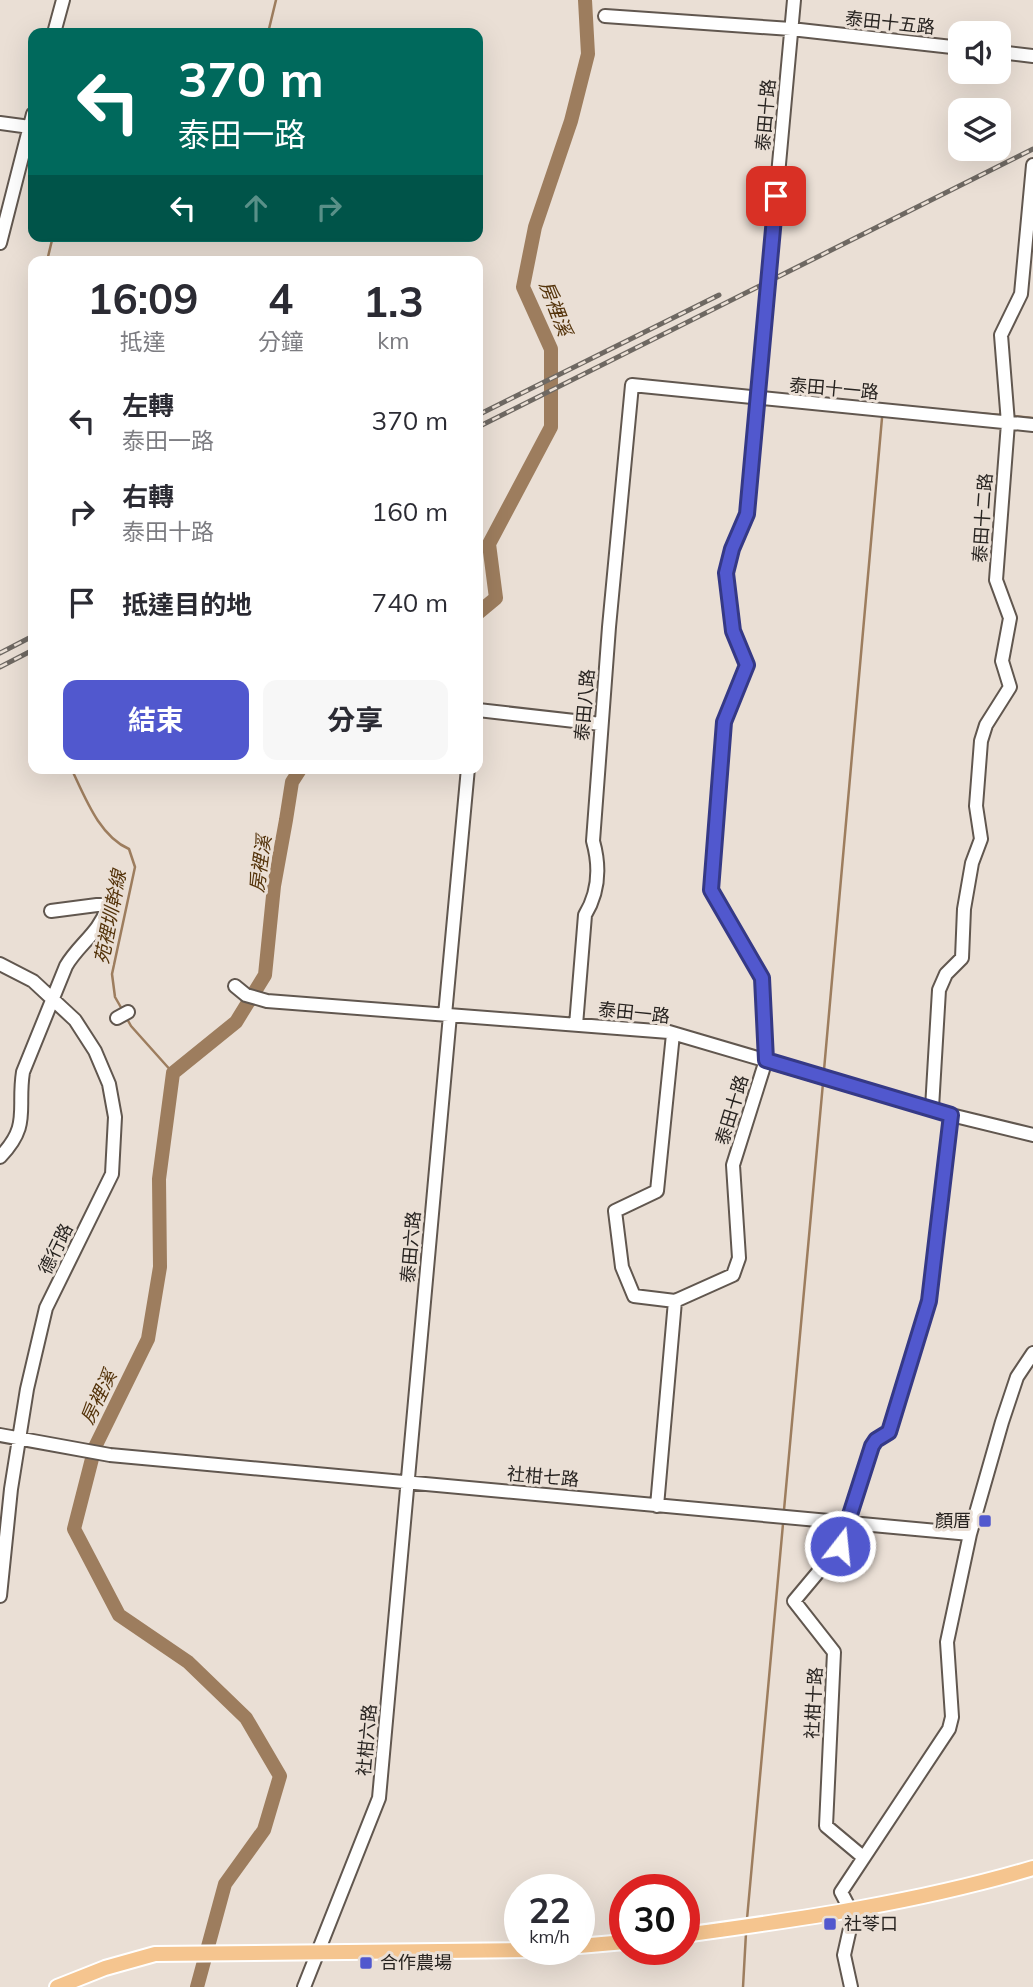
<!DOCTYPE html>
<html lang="zh-TW">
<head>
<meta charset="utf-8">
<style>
	body { margin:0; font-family:Mulish,"Noto Sans TC",sans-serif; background:#f7f7f7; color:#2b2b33; height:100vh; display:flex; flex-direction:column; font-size:26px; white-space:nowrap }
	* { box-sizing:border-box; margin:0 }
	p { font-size:23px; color:#7c7c81 }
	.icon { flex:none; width:38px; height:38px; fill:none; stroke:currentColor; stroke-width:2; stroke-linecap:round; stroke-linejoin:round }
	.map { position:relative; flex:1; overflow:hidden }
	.sheet { position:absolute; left:28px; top:256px; width:455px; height:518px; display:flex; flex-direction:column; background:#fff; border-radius:14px; box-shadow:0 7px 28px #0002 }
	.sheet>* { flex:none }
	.guide { position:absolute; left:28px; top:28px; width:455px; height:214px; border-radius:14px; box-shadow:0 7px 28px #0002; background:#00695c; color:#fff; overflow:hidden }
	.tools { position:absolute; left:948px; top:21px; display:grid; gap:14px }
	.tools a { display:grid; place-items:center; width:63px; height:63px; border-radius:14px; background:#fff; box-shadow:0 7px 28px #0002; font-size:35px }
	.speed { position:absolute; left:504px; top:1874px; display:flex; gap:14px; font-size:35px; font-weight:700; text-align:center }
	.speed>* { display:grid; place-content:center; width:91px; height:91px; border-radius:50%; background:#fff; box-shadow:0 7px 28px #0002; line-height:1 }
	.speed small { font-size:18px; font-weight:400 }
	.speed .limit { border:10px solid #d22; background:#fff; color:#111 }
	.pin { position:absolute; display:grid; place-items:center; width:60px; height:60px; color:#fff; margin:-30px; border-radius:14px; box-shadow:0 4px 10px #0006 }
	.me { position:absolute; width:77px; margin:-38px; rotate:16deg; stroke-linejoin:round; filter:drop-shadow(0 0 5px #0008) }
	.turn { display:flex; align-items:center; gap:24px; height:147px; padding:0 35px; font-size:32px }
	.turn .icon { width:91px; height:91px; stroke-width:2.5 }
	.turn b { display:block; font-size:49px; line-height:60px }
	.lanes { display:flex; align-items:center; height:66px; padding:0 35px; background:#0003; justify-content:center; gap:35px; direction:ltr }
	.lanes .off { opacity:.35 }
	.eta { display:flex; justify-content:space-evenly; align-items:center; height:119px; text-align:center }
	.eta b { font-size:42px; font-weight:700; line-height:49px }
	.action { display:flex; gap:14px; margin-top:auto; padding:14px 35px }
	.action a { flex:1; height:80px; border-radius:14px; background:#5158ce; color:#fff; font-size:28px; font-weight:700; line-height:80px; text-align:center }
	.action a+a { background:#f7f7f7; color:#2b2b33 }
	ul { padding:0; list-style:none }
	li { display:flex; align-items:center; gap:21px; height:91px; padding:0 35px }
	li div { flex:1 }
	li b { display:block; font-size:26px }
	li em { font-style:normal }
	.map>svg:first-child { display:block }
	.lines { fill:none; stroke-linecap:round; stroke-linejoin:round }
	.stream { stroke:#9d7d5e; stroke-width:2.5 }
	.river { stroke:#9d7d5e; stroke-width:14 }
	.minor-casing { stroke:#61574f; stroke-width:16 }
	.major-casing { stroke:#fff; stroke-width:18 }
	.minor { stroke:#fff; stroke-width:12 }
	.major { stroke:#f5c58f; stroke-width:14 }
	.rail-casing { stroke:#6e6862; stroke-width:5 }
	.rail { stroke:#eadfd5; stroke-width:2.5; stroke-dasharray:8; stroke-linecap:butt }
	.route-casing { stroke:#353986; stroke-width:18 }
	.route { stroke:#5158ce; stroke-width:12 }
	.poi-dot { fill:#5158ce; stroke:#eadfd5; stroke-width:2.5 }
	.labels { text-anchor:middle; stroke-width:6; stroke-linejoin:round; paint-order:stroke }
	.street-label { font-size:18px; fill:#272320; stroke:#eadfd5 }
	.poi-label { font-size:18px; fill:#272320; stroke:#eadfd5; text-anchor:start }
	.water-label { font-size:19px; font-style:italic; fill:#54330a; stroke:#eadfd5 }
</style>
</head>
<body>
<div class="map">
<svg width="1033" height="1987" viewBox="0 0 1033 1987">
	<rect width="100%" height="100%" fill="#eadfd5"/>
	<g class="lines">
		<path class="stream" d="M 268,33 L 276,0
			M 47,261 L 53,236
			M 884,405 L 1000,415
			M 1014,416 L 1033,418
			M 71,768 C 85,797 99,836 129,849 L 135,867 L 112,974 L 115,997 L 123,1011
			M 126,1017 L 131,1026 L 173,1073
			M 824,1070 L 882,418
			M 784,1510 L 823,1083
			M 747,1919 L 783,1524
			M 743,1987 L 746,1933"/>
		<path class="river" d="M 478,613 L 496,598 L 489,544 L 551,427 L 551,349 L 523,287 L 535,227 L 571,121 L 588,54 L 585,0
			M 197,1987 L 225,1884 L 264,1830 L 280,1776 L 246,1718 L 188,1662 L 119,1615 L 74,1529 L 95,1447 L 148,1339 L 160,1267 L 159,1179 L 173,1073 L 236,1022 L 265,975 L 274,886 L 286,820 L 292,782 L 301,768"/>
		<defs>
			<path id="minor" d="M 605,16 L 791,29 L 961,48
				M 54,33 L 63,0
				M 999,52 L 1033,56
				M 0,123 L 30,127
				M 0,243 L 33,114
				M 478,710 L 601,724
				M 0,964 L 33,981 L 75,1020 L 95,1051 L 109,1084 L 115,1117 L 112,1174 L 46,1308 L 27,1389 L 11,1489 L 0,1596
				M 235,986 L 246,995 L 267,1001 L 669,1032 L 951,1115 L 1033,1135
				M 445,1015 L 468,768
				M 117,1018 L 128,1012
				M 576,1025 L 585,915 C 599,892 600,866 593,841 L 609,627 L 632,385 L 1033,425
				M 673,1034 L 657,1191 L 615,1211 L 622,1267 L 634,1296 L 675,1301
				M 932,1108 L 939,990 L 946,974 L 962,958 L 964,909 L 972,863 L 981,839 L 976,806 L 981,741 L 986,725 L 1010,687 L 1002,661 L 1010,618 L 996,580 L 1008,423 L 1001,335 L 1021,294 L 1033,165
				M 0,1157 C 31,1125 17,1110 23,1072 L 66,966 C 78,945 100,932 107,908 L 104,905 L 97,905 L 51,911
				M 0,1435 L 110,1455 L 970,1534
				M 657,1506 L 675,1301 L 733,1275 L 739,1258 L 733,1165 L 766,1060 L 762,978 L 711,890 L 724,722 L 747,665 L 733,631 L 726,573 L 732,549 L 747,514 L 794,0
				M 863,1857 L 826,1826 L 834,1652 L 794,1601 L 840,1546 L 872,1446 L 876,1440 L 889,1432 L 929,1301 L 951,1115
				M 304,1987 L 379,1798 L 450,1015
				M 851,1987 L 844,1955 L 853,1915 L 841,1892 L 949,1729 L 952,1717 L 947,1642 L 970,1534 L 1002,1422 L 1017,1377 L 1033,1353"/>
			<path id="major" d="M 684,1935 C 802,1919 919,1902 1033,1868
				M 579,1946 L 625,1942
				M 57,1987 L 105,1968 L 155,1954 L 532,1950"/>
		</defs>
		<use href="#minor" class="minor-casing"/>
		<use href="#major" class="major-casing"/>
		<use href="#minor" class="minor"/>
		<use href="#major" class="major"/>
		<defs>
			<path id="rail" d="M 478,415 L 719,295
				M 478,427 L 1033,149
				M 0,653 L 33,636
				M 0,667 L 33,650"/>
		</defs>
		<use href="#rail" class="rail-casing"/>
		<use href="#rail" class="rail"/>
	</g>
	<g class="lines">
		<defs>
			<path id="route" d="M 776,196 L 747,514 L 732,549 L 726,573 L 733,631 L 747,665 L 724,722 L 711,890 L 762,978 L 766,1060 L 951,1115 L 929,1301 L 889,1432 L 876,1440 L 872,1446 L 840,1546"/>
		</defs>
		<use href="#route" class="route-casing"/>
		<use href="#route" class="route"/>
	</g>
	<g class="poi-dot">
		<rect x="978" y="1514" width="14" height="14" rx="3.5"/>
		<rect x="823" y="1917" width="14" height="14" rx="3.5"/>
		<rect x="359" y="1956" width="14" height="14" rx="3.5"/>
	</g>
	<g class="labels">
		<g class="street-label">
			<text transform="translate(890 23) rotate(6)" y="6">泰田十五路</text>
			<text transform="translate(766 115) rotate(-85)" y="6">泰田十路</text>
			<text transform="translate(834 389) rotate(5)" y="6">泰田十一路</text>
			<text transform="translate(983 518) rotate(-86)" y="6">泰田十二路</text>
			<text transform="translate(585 705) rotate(-85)" y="6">泰田八路</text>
			<text transform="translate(634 1013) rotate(6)" y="6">泰田一路</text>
			<text transform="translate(732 1110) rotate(-73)" y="6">泰田十路</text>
			<text transform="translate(411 1247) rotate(-85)" y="6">泰田六路</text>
			<text transform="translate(56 1249) rotate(-64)" y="6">德行路</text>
			<text transform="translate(543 1477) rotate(5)" y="6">社柑七路</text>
			<text transform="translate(814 1703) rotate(-87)" y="6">社柑十路</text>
			<text transform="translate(367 1740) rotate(-85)" y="6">社柑六路</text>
		</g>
		<g class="poi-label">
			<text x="971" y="1527" text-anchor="end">顏厝</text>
			<text x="844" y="1930">社苓口</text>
			<text x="380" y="1969">合作農場</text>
		</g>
		<g class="water-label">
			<text transform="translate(556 308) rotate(69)" y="7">房裡溪</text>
			<text transform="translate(260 864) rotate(-82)" y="7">房裡溪</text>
			<text transform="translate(110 917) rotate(-79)" y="7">苑裡圳幹線</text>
			<text transform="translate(98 1397) rotate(-64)" y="7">房裡溪</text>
		</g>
	</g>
</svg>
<div class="tools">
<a><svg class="icon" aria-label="sound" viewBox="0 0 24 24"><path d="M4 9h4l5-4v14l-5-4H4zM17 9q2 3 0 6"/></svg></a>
<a><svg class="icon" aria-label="layers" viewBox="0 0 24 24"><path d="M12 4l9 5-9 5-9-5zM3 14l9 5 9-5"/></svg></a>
</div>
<div class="speed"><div>22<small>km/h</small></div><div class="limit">30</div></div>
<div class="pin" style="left:776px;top:196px;background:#d93025"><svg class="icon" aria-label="arrive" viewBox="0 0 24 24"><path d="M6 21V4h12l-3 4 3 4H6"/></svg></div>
<svg class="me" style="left:840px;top:1546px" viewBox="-20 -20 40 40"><circle r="17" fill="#5158ce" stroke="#fff" stroke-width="3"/><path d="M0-11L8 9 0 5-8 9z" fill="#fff"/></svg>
<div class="guide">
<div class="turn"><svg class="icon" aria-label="left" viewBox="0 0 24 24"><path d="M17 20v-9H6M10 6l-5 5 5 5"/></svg><div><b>370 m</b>泰田一路</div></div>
<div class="lanes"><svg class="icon" aria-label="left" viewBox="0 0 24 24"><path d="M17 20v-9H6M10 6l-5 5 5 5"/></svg><svg class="icon off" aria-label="ahead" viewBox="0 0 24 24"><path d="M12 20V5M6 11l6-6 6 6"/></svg><svg class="icon off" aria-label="right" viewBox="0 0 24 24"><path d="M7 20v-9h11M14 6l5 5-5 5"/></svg></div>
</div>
<section class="sheet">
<div class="eta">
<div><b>16:09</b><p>抵達</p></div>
<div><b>4</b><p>分鐘</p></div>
<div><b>1.3</b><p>km</p></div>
</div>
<ul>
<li><svg class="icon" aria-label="left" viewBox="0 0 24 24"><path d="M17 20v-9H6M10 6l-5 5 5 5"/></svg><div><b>左轉</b><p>泰田一路</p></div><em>370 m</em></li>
<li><svg class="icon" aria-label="right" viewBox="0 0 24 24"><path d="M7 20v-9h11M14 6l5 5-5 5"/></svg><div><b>右轉</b><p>泰田十路</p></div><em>160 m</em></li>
<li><svg class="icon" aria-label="arrive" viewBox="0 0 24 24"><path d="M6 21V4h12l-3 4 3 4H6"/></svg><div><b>抵達目的地</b></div><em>740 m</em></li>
</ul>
<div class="action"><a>結束</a><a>分享</a></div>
</section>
</div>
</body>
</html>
